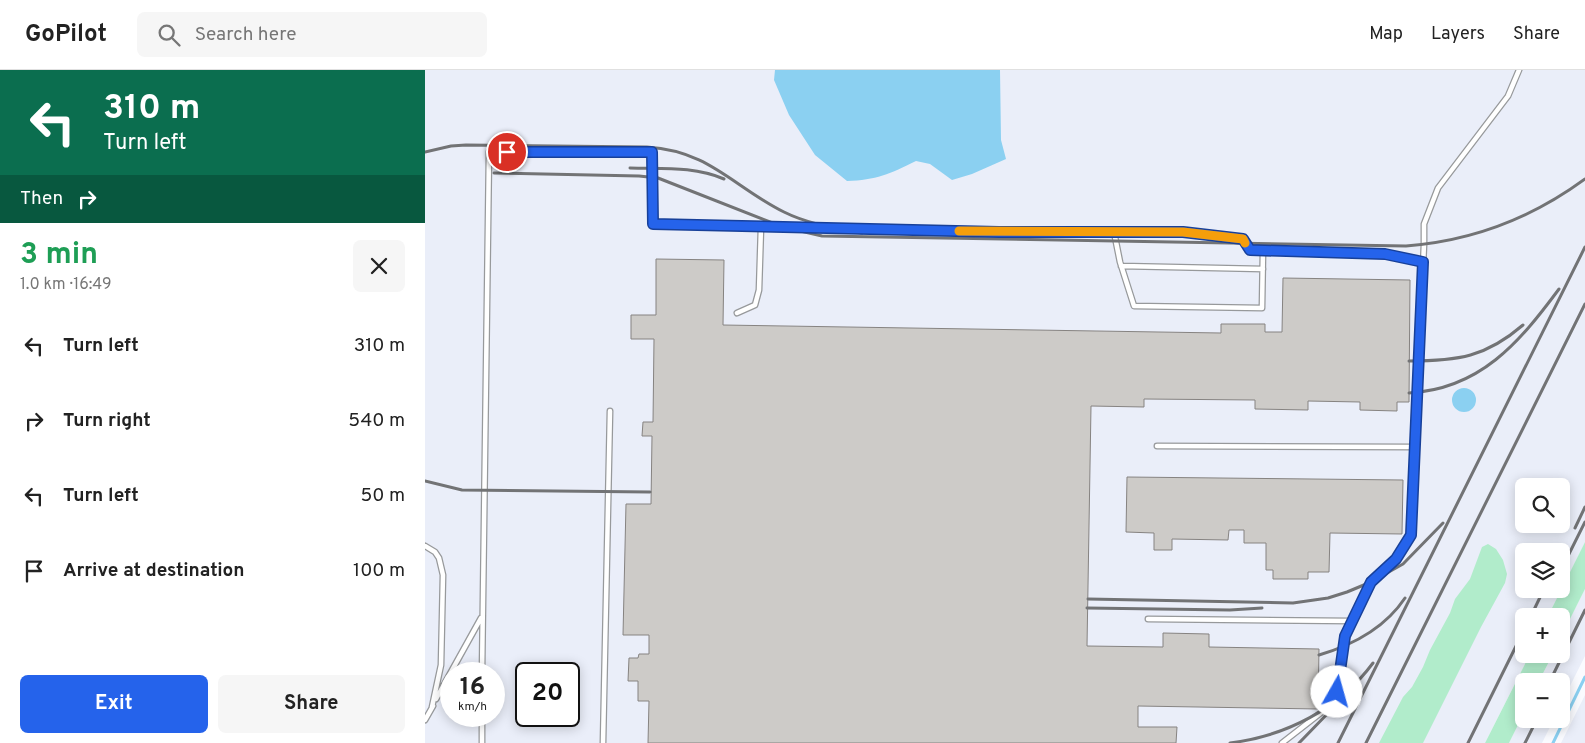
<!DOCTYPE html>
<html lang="en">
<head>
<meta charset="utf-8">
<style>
	body { margin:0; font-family:Overpass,sans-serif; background:#f6f6f6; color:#222; height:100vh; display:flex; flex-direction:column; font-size:19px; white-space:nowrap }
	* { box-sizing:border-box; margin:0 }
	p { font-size:16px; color:#767676 }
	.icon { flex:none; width:28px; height:28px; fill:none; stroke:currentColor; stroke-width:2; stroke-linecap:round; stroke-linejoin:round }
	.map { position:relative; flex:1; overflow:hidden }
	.details { display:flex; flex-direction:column; background:#fff; width:425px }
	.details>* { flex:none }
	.top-card { background:#0b6e4f; color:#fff; overflow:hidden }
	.tools { position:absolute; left:1090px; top:408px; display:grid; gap:10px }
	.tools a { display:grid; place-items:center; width:55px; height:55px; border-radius:8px; background:#fff; box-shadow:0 2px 12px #0003; font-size:25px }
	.speed { position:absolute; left:15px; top:592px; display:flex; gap:10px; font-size:25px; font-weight:700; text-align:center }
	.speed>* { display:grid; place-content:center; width:65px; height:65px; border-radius:50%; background:#fff; box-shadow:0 2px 12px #0003; line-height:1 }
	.speed small { font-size:12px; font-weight:400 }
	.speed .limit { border:2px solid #111; border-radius:8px; background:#fff; color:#111 }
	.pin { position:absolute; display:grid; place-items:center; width:42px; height:42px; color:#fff; margin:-21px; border:2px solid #fff; border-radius:50%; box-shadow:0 1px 5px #0007 }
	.me { position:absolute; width:55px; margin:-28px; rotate:7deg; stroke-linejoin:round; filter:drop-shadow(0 0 4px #0008) }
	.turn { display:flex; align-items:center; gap:18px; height:105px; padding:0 20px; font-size:22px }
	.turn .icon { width:65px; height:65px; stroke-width:2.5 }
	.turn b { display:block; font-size:35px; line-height:42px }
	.then { display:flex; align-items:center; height:48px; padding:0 20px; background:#0003; gap:10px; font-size:19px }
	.round { display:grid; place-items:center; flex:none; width:52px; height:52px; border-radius:8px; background:#f6f6f6 }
	.summary { display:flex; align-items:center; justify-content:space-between; height:85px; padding:0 20px }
	h1 { font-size:30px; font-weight:700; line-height:38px; color:#1e9e55 }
	.primary-button { display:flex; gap:10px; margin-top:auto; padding:10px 20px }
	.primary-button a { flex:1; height:58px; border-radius:8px; background:#2563eb; color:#fff; font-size:20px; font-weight:700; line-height:58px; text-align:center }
	.primary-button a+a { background:#f6f6f6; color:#222 }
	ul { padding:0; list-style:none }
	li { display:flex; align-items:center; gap:15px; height:75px; padding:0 20px }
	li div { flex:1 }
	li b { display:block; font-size:19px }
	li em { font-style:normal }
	header { display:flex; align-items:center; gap:30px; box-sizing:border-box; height:70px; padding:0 25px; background:#fff; border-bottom:1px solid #e0e0e0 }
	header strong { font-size:24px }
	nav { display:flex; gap:28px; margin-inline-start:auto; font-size:18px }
	.search { width:350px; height:45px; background:#f6f6f6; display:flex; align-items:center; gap:12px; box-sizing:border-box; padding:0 18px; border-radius:8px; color:#767676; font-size:19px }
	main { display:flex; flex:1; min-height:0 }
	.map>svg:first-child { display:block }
	.built { fill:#eaeef9; fill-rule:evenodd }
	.green { fill:#b1eccb }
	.water { fill:#8bd0f1 }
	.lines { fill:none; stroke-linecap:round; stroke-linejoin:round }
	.stream { stroke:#8bd0f1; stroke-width:3 }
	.building { fill:#cdcbc8; stroke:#868381 }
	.service-casing { stroke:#97999b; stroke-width:7 }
	.service { stroke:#fff; stroke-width:4.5 }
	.rail { stroke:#727375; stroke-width:3 }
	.route-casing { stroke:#184099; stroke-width:12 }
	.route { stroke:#2563eb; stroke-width:9 }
	.slow { stroke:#f59e0b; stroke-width:9 }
</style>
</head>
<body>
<header>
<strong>GoPilot</strong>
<div class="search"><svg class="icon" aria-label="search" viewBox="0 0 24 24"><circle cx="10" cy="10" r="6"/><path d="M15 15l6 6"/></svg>Search here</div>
<nav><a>Map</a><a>Layers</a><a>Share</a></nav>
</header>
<main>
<section class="details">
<div class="top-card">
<div class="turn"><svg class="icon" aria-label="left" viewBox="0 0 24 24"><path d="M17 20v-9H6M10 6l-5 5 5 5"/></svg><div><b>310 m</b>Turn left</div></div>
<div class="then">Then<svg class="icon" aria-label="right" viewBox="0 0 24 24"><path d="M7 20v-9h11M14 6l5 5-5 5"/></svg></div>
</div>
<div class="summary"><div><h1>3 min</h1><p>1.0 km · 16:49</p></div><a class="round"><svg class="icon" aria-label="close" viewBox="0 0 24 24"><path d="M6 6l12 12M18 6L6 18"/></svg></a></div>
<ul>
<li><svg class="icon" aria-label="left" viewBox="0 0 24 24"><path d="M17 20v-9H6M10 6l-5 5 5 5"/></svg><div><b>Turn left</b></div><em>310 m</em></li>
<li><svg class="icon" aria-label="right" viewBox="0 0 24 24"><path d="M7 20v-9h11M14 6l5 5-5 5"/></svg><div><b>Turn right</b></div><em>540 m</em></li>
<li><svg class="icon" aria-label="left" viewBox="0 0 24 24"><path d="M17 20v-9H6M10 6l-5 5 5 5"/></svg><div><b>Turn left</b></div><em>50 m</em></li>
<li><svg class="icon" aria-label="arrive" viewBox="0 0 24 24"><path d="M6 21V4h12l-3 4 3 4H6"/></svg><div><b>Arrive at destination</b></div><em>100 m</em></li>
</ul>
<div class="primary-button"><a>Exit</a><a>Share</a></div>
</section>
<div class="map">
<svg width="1160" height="673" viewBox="0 0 1160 673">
	<rect width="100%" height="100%" fill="#fafbff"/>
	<path class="built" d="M 0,0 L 1160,0 L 1160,472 L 1123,546 L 1099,546 L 1099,584 L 1105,584 L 1060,673 L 0,673 ZM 1099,416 L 1136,416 L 1136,454 L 1099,454 ZM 1099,481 L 1136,481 L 1136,519 L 1099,519 ZM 26,604 L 69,604 L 69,646 L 26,646 ZM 101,604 L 144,604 L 144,646 L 101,646 Z
		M 1160,519 L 1160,586 L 1136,634 L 1136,611 L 1114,611 L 1128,584 L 1136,584 L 1136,567 Z
		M 1160,625 L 1160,673 L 1136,673 Z
		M 1099,643 L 1099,649 L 1129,649 L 1117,673 L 1084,673 Z"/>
	<path class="green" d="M 1160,472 L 1160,519 L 1136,567 L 1136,546 L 1123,546 Z
		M 1063,474 L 1071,479 L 1078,490 L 1082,504 L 1080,513 L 1056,557 L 998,673 L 954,673 L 978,627 L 987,617 L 998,597 L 1005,580 L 1025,543 L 1030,529 L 1045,509 L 1057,477 Z
		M 1105,584 L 1128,584 L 1114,611 L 1099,611 L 1099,643 L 1084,673 L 1060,673 Z"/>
	<path class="water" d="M 350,0 L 575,0 L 576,70 L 581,89 L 547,104 L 527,110 L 505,94 L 491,91 C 465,104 451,110 422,111 L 390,85 L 364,45 L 349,10 Z
		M1027 330a12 12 0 1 1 24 0a12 12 0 1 1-24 0Z"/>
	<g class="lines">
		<path class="stream" d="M 1128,673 L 1160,607"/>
	</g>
	<path class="building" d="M 231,189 L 299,190 L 298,255 L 796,263 L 796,254 L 840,254 L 840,262 L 857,262 L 858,208 L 985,210 L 984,332 L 972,332 L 972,341 L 935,340 L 935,332 L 883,331 L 883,340 L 830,339 L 830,330 L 719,329 L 719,337 L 666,336 L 662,576 L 738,577 L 738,563 L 784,564 L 784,577 L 894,579 L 893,639 L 713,636 L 713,657 L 752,657 L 751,673 L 223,673 L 224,631 L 213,631 L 213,611 L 203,611 L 204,588 L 213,588 L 214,584 L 224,584 L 224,565 L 198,565 L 201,434 L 226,434 L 227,366 L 217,366 L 218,352 L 228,352 L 229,269 L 206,269 L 206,245 L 231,245 Z
		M 702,407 L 978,410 L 977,464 L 905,463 L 904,502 L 883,502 L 883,509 L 848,509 L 848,500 L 841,500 L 841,473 L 819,473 L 819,460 L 804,460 L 803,470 L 747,469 L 747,480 L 729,480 L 729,463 L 701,462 Z"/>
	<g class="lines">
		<defs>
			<path id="service" d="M 689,162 L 695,192 L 709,236 L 837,238 L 838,180
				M 696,196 L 838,199
				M 312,243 L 330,235 L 334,220 L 336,157
				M 732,376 L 990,377
				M 0,476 L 10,482 L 14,488 L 18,505 L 16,595 L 7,637
				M 723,549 L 927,551
				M 57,604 L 64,82 L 227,82 L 228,154 L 575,162 L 758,163 L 818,169 L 825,180 L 960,185 L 998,193
				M 11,629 L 56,548
				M 0,650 L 8,636
				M 57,673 L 57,646
				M 178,673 L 185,341
				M 857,673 L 902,638 L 912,622 L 920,566 L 946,512 L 971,489 L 986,465 L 999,174 L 999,154 L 1013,118 L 1083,26 L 1094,0"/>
		</defs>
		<use href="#service" class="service-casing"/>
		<use href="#service" class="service"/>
		<path class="rail" d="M 0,82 L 26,76 L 41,75 L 222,77 C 285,81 307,116 359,142 C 383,154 410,158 437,163
			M 205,98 C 237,99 269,96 299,109
			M 69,103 L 214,106 L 233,108 L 358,157 L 397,166 L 981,176 C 1047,171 1107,148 1160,109
			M 984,291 C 1033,291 1061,287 1098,255
			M 984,323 C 1055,319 1094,273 1134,219
			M 0,411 L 37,420 L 225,422
			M 1150,458 L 1160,437
			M 1136,500 L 1160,452
			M 663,529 L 868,533 L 903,528 L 922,522 L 946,512 L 978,494 L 1018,453
			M 662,538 L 805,540 L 837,538
			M 1106,546 L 1119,519
			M 894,585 C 928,575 960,558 980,528
			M 1125,611 L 1160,540
			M 805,673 C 861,666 914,639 948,593
			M 874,673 L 908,638
			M 913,673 L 1160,177
			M 941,673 L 1160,234
			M 1043,673 L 1099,560
			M 1100,673 L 1112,649"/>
	</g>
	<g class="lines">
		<defs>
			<path id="route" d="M 82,82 L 227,82 L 228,154 L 574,162 L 758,162 L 818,169 L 825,180 L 960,184 L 998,192 L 986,465 L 971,489 L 946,512 L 920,566 L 912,622"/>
		</defs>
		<use href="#route" class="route-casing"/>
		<use href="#route" class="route"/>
		<path class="slow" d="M 534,161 L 758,162 L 818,169 L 820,173"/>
	</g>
</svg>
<div class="tools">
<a><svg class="icon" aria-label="search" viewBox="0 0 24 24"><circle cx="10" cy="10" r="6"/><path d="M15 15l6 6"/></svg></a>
<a><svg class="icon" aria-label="layers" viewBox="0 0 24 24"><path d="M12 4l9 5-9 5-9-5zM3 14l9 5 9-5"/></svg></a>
<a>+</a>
<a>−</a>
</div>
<div class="speed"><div>16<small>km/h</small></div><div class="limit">20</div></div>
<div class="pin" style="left:82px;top:82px;background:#d93025"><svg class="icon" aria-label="arrive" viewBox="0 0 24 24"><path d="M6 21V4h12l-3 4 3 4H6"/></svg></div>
<svg class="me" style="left:912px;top:622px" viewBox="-20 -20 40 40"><circle r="19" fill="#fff"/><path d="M0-13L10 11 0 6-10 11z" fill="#2563eb"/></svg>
</div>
</main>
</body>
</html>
